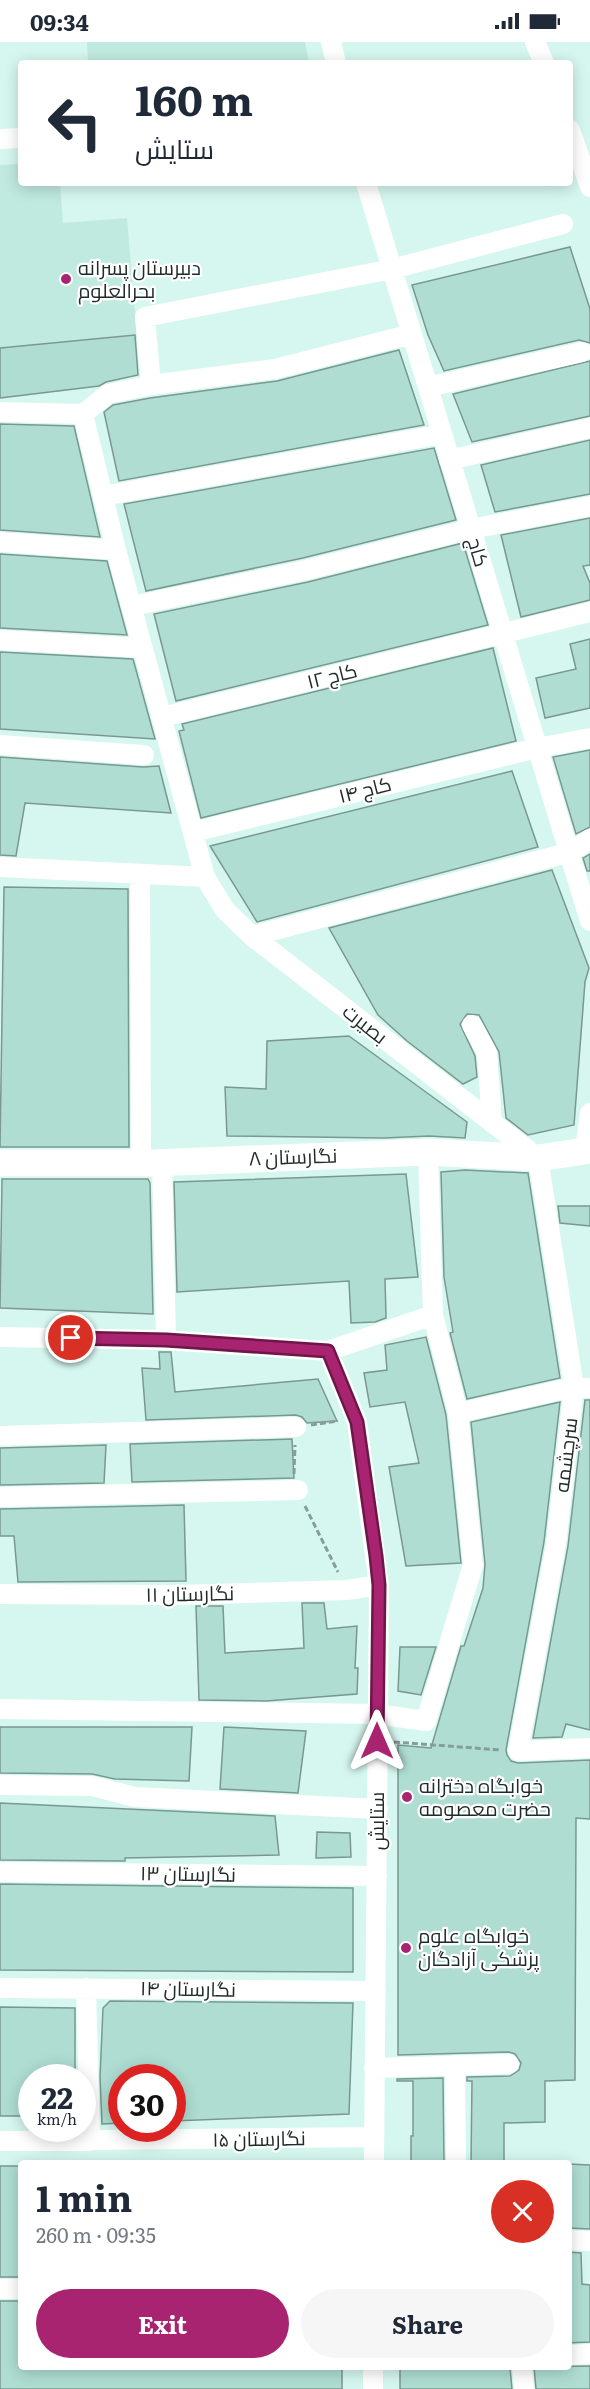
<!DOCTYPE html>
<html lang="en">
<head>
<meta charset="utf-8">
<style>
	body { margin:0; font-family:Literata,Cairo,serif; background:#f6f6f7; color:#1f2937; height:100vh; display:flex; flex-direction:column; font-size:22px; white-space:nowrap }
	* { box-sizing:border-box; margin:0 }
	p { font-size:20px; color:#747a83 }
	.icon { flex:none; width:33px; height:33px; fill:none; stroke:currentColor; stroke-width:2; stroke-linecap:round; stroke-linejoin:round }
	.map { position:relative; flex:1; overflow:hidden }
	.panel { position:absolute; left:18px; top:2118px; width:554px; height:210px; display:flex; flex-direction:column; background:#fff; border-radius:6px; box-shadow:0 3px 15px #0003 }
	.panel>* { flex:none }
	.guide { position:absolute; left:18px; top:18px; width:555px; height:126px; border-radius:6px; box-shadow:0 3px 15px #0003; background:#fff; color:#1f2937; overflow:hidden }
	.speed { position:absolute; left:18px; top:2022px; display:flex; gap:12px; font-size:30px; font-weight:700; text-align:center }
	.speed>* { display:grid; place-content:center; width:78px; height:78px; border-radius:50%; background:#fff; box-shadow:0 3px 15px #0003; line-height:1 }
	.speed small { font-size:15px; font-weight:400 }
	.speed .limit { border:9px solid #d22; background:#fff; color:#111 }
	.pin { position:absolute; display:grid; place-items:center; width:51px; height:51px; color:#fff; margin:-26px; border:3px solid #fff; border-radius:50%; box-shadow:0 2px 6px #0007 }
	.me { position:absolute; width:66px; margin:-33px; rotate:0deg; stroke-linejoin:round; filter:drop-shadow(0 0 4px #0008) }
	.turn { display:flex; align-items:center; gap:21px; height:126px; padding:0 18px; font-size:27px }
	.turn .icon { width:78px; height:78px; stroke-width:2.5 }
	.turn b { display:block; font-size:42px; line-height:51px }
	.round { display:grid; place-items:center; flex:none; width:63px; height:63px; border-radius:32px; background:#f6f6f7 }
	.headline { display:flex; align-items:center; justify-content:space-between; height:102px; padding:0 18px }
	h1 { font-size:36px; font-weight:700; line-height:45px }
	.button { display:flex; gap:12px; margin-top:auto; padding:12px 18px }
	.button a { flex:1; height:69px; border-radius:36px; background:#a82470; color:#fff; font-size:24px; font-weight:700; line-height:69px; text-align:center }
	.button a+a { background:#f6f6f7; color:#1f2937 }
	.status { display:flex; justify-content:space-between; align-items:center; height:42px; padding:0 30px; background:#fff; direction:ltr }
	.status svg { height:16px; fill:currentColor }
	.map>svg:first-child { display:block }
	.built { fill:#c0eadf }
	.building { fill:#afddd2; stroke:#799890; stroke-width:1.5 }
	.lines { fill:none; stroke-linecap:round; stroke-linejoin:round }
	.path { stroke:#869e98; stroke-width:3; stroke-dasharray:6 3; stroke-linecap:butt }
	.street { stroke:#fff; stroke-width:20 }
	.secondary { stroke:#fff; stroke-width:27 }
	.route-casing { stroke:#6d1749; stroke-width:15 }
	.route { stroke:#a82470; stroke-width:10 }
	.poi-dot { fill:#a82470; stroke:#fff; stroke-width:2 }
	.labels { text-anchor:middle; stroke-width:4.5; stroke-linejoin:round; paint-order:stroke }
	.poi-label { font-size:20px; fill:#1f2b28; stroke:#fff; text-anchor:start }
	.street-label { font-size:20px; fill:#1f2b28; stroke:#fff }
</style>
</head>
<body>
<div class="status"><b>09:34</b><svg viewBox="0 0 49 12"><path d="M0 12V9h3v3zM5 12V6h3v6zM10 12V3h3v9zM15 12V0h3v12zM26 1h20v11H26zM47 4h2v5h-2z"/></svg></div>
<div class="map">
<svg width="590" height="2347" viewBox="0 0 590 2347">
	<rect width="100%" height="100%" fill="#d5f7ef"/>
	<path class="built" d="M 87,0 L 305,0 L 309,21 L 88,21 Z
		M 21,122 L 21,141 L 60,141 L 63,181 L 127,176 L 137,296 L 0,306 L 0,123 Z"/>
	<path class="building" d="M 570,205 L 590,267 L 590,301 L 579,298 L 444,329 L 428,293 L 412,243 Z
		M 135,293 L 138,333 L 106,340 L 99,344 L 0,356 L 0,306 Z
		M 399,308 L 424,383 L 119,439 L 104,370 L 113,363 L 150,356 L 277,339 Z
		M 590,319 L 590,374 L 472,400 L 453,352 Z
		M 0,382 L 74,384 L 100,495 L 0,488 Z
		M 590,398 L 590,452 L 495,470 L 481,423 Z
		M 434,406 L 456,478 L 303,516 L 146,549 L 124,462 Z
		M 590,476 L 590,523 L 583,524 L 590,541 L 590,558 L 521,575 L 501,493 Z
		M 463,501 L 488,583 L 176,659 L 154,572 L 308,540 Z
		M 0,512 L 107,519 L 127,593 L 0,586 Z
		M 590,597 L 590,666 L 545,676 L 536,636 L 576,627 L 570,602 Z
		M 493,606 L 516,699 L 201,776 L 179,689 L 184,688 L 182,682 Z
		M 0,610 L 133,617 L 155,697 L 0,687 Z
		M 590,708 L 590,785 L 576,792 L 553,715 Z
		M 0,715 L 143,725 L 159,724 L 171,771 L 25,761 L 16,814 L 0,813 Z
		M 512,729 L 538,805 L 257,880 L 210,804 Z
		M 590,812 L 590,829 L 587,829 L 583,816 Z
		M 552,828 L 589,926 L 585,940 L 574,1083 L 528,1093 L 506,1076 L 499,1010 L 479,973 L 467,972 L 460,982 L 475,1014 L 477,1035 L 463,1042 L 407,999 L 378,973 L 329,886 Z
		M 4,845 L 128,847 L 129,1105 L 0,1105 Z
		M 349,994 L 467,1080 L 465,1096 L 429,1094 L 384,1096 L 227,1094 L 225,1045 L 266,1047 L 267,999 Z
		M 465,1128 L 528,1131 L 560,1336 L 467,1357 L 450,1291 L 453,1290 L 444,1235 L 441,1130 Z
		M 406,1132 L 418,1235 L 385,1237 L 386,1276 L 375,1280 L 351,1281 L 349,1239 L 177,1250 L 174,1140 Z
		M 2,1137 L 148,1137 L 150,1141 L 153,1272 L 0,1266 Z
		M 558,1164 L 590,1164 L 590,1184 L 560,1181 Z
		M 426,1295 L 446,1373 L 461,1521 L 406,1524 L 389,1425 L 419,1421 L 405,1360 L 370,1365 L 364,1331 L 387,1328 L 385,1303 Z
		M 159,1310 L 171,1310 L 175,1350 L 318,1337 L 337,1379 L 307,1381 L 302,1375 L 296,1373 L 146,1378 L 142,1326 L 160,1327 Z
		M 585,1358 L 590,1358 L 590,1688 L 566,1682 L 562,1695 L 533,1696 L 568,1504 Z
		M 560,1360 L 544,1500 L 506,1708 L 507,1713 L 511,1719 L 518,1721 L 590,1718 L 590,1777 L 576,1776 L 575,2038 L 545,2039 L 545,2080 L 504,2081 L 504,2121 L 471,2121 L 472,2039 L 467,2039 L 467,2035 L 510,2034 L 519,2028 L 521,2021 L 515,2012 L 509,2010 L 398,2013 L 398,1703 L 431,1706 L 461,1604 L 464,1604 L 483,1546 L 485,1522 L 471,1380 Z
		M 292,1397 L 294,1436 L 132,1440 L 130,1402 Z
		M 106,1403 L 104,1441 L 0,1443 L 0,1406 Z
		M 184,1463 L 186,1539 L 18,1540 L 14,1494 L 0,1494 L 0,1467 Z
		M 302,1561 L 324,1561 L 327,1587 L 357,1584 L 355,1626 L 358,1626 L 357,1652 L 266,1659 L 199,1658 L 196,1564 L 223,1564 L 225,1611 L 304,1606 Z
		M 400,1605 L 436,1605 L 421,1653 L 398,1649 Z
		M 0,1685 L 192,1685 L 189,1739 L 115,1737 L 92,1732 L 0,1731 Z
		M 224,1685 L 306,1689 L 298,1751 L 220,1747 Z
		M 0,1761 L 275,1774 L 279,1813 L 125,1816 L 125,1819 L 0,1818 Z
		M 317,1790 L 350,1791 L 351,1815 L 316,1816 Z
		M 0,1842 L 353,1846 L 353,1930 L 0,1928 Z
		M 110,1959 L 353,1961 L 349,2072 L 172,2079 L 172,2036 L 122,2036 L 122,2081 L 102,2082 L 100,2035 L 103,1966 Z
		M 0,1965 L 75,1966 L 75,2036 L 32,2036 L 32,2074 L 0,2074 Z
		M 443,2036 L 444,2121 L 411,2121 L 411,2094 L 413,2094 L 413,2039 L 397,2039 L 397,2037 Z
		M 568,2122 L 590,2123 L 590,2187 L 568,2186 Z
		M 0,2124 L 21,2124 L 21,2235 L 0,2235 Z
		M 568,2210 L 581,2211 L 582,2242 L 590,2243 L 590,2300 L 568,2301 Z
		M 0,2259 L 21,2259 L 21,2325 L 342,2325 L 342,2347 L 0,2347 Z
		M 590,2324 L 590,2347 L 536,2347 L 534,2325 Z
		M 400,2325 L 510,2326 L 512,2347 L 400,2347 Z"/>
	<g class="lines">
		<path class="path" d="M 311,1383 L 338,1379
			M 294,1432 L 295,1403
			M 305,1464 L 338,1530
			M 394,1700 L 501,1708"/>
		<path class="street" d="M 331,0 L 336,21
			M 535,0 L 544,21
			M 570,88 L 590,145
			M 0,97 L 21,96
			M 366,141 L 590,879
			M 412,292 L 275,327 L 151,343 L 108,352 L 83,372 L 116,508 L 205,835 L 225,868 L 252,894 L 538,1116 L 574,1345 L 556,1502 L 518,1709 L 590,1706
			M 151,343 L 145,275 L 392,227 L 563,182
			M 428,345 L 582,310
			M 0,370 L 83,372
			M 449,418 L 590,386
			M 103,454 L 442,392
			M 0,500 L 116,508
			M 132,564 L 306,528 L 471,487 L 590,464
			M 0,598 L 143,606
			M 162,675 L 590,570
			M 0,703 L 144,713
			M 193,790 L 537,706 L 590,696
			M 0,825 L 205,835
			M 140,832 L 141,1121 L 162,1120 L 166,1298
			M 252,894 L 571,810 L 590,797
			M 472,983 L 487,1011 L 492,1081
			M 590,1071 L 585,1109 L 590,1110
			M 0,1295 L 166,1298 L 328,1309 L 357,1380 L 379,1543 L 374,2121
			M 328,1309 L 433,1273
			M 458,1371 L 574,1345 L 590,1346
			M 0,1394 L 296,1385
			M 0,1455 L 298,1448
			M 0,1552 L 176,1553 L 347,1548 L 379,1543
			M 0,1667 L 377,1672 L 426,1679 L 473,1523 L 458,1371 L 433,1273 L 428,1110
			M 0,1743 L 92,1744 L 135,1755 L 378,1767
			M 0,1830 L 377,1834
			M 0,1946 L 376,1949
			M 86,1946 L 90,2099
			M 455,2023 L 456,2121
			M 374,2026 L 509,2022
			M 0,2099 L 374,2095
			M 568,2198 L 590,2199
			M 0,2247 L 21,2247
			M 568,2313 L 590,2312
			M 522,2325 L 524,2347
			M 373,2347 L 373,2325"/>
		<path class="secondary" d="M 0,1121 L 153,1121 L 428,1110 L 538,1116 L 585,1109 L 590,1102"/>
	</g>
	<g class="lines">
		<defs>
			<path id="route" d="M 71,1296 L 166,1298 L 328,1309 L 357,1380 L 376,1514 L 379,1543 L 377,1699"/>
		</defs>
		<use href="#route" class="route-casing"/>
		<use href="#route" class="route"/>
	</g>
	<g class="poi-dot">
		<circle cx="66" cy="237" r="6"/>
		<circle cx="407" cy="1755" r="6"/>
		<circle cx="406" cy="1906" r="6"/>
	</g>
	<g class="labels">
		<g class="poi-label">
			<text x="78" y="233">دبیرستان پسرانه<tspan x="78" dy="23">بحرالعلوم</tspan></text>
			<text x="419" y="1751">خوابگاه دخترانه<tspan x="419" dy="23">حضرت معصومه</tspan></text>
			<text x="418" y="1901">خوابگاه علوم<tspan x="418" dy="23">پزشکی آزادگان</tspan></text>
		</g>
		<g class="street-label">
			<text transform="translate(478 510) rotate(74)" y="7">کاج</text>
			<text transform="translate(332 634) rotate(-14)" y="7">کاج ۱۲</text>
			<text transform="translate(365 748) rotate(-14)" y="7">کاج ۱۴</text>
			<text transform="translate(365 982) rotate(38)" y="7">بصیرت</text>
			<text transform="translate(293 1115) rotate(-2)" y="7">نگارستان ۸</text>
			<text transform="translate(566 1413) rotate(-83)" y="7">سرچشمه</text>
			<text transform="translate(190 1552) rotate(-1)" y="7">نگارستان ۱۱</text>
			<text transform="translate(377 1779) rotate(-90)" y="7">ستایش</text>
			<text transform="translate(188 1832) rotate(1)" y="7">نگارستان ۱۳</text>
			<text transform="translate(188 1947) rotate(1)" y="7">نگارستان ۱۴</text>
			<text transform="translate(259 2097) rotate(-1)" y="7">نگارستان ۱۵</text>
		</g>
	</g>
</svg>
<div class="speed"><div>22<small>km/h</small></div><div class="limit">30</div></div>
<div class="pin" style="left:71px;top:1296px;background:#d93025"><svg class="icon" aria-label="arrive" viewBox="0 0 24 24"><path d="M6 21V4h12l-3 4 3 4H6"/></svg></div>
<svg class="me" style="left:377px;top:1699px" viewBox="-20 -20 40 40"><path d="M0-17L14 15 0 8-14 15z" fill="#a82470" stroke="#fff" stroke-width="4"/></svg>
<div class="guide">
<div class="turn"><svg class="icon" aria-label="left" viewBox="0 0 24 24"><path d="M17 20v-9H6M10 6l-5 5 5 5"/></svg><div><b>160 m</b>ستایش</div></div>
</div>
<section class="panel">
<div class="headline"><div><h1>1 min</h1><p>260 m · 09:35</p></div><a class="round" style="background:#d93025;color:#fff"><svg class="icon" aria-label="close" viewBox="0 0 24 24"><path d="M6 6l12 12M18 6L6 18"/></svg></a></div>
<div class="button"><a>Exit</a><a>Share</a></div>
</section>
</div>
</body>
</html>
